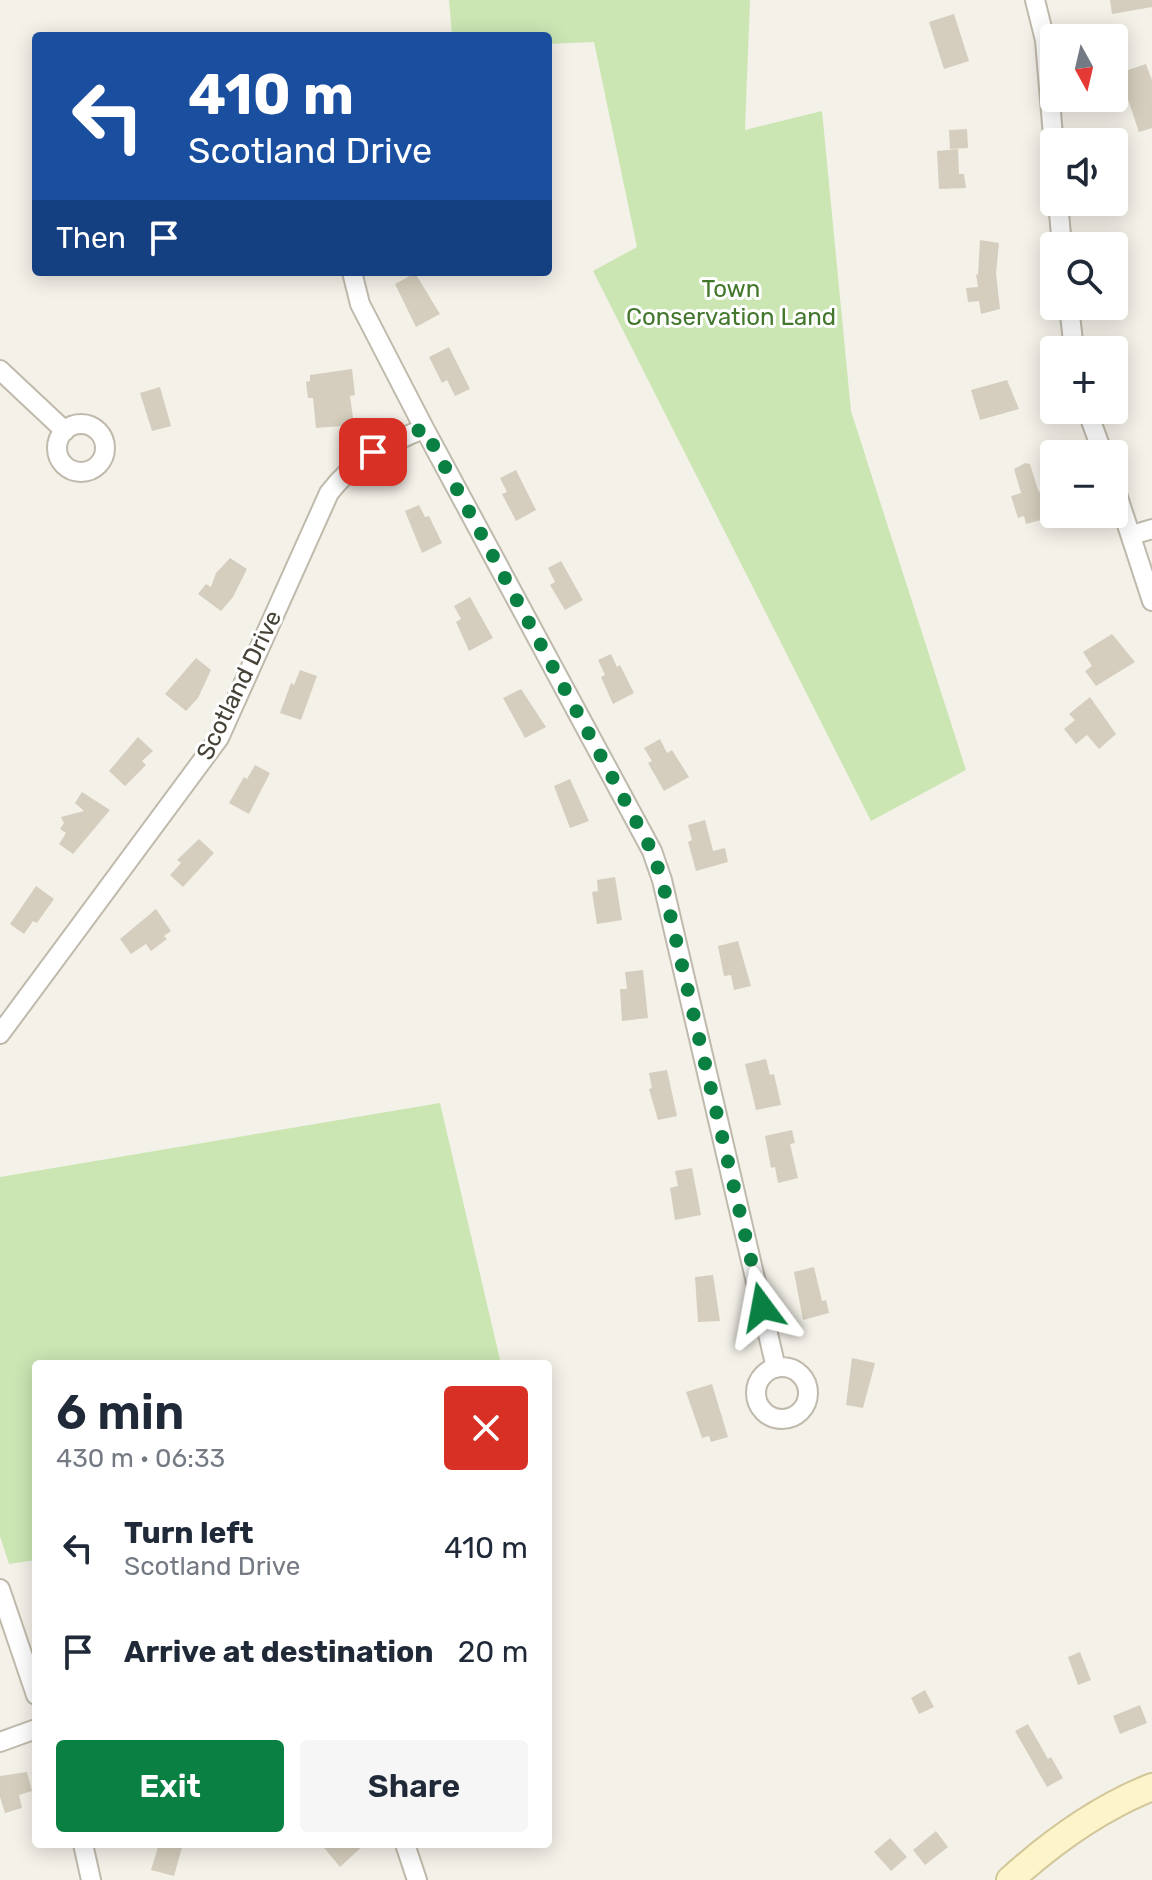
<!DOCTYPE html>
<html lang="en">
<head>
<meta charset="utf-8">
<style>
	body { margin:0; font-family:Rubik,sans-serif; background:#f6f6f7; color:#1f2937; height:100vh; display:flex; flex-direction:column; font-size:30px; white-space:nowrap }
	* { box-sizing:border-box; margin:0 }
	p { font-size:26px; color:#747a83 }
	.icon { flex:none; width:44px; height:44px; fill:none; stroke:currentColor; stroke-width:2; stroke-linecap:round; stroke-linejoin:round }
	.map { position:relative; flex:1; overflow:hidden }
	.details { position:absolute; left:32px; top:1360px; width:520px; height:488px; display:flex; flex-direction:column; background:#fff; border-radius:8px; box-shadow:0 4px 20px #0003 }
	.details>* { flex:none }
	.guide { position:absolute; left:32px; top:32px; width:520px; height:244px; border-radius:8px; box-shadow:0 4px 20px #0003; background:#1a4fa0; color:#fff; overflow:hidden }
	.needle { width:52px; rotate:172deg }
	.buttons { position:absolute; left:1040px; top:24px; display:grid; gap:16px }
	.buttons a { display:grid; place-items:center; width:88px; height:88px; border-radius:8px; background:#fff; box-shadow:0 4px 20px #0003; font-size:40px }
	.pin { position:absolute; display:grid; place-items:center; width:68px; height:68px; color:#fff; margin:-34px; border-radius:16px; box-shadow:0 4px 12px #0006 }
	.me { position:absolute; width:88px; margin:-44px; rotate:347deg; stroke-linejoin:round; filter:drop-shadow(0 0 6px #0008) }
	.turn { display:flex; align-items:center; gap:28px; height:168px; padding:0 24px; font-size:36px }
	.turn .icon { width:104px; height:104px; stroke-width:2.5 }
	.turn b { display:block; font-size:56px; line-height:68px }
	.then { display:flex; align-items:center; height:76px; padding:0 24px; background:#0003; gap:16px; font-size:30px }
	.round { display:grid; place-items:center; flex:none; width:84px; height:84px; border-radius:8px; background:#f6f6f7 }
	.headline { display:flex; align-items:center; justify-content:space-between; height:136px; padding:0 24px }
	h1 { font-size:48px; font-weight:600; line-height:60px }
	.button { display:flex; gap:16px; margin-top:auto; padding:16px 24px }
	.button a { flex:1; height:92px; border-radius:8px; background:#0b8043; color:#fff; font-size:32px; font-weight:600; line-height:92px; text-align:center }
	.button a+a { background:#f6f6f7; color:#1f2937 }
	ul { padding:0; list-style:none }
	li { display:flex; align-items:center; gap:24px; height:104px; padding:0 24px }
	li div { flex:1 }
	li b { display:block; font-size:30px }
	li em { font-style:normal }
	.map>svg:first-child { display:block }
	.green { fill:#cbe6b3 }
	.building { fill:#d5cebe }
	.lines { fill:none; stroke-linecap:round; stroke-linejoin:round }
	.street-casing { stroke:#bfbaab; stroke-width:22 }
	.secondary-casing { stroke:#d2c799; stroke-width:30 }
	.street { stroke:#fff; stroke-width:18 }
	.secondary { stroke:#fdf4ca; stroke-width:26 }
	.route { stroke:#0b8043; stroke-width:14; stroke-dasharray:0 25.2 }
	.labels { text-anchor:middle; stroke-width:6; stroke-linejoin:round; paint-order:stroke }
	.park-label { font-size:24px; fill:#42772c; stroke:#fff }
	.street-label { font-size:24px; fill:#474237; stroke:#fff }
</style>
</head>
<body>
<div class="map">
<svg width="1152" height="1880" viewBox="0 0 1152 1880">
	<rect width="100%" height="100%" fill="#f4f1e9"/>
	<path class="green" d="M 449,0 L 750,0 L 745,130 L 822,111 L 851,411 L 966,770 L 871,821 L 593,271 L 637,247 L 594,42 L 548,44 L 548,36 L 452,36 Z
		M 440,1103 L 501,1364 L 36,1364 L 36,1560 L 9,1564 L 0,1536 L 0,1177 Z"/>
	<path class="building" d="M 1110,0 L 1152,0 L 1152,7 L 1112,14 Z
		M 954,14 L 969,61 L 944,69 L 929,22 Z
		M 1146,64 L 1152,80 L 1152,128 L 1139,132 L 1119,73 Z
		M 967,129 L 968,148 L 950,149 L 949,130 Z
		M 958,149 L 959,174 L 964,174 L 966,188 L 939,189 L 937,151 Z
		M 980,240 L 999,243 L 996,273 L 1000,309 L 981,314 L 979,301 L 968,302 L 966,288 L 978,287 L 976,274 L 978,275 Z
		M 415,273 L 440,314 L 416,327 L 395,284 Z
		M 449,347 L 470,389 L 455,396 L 447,380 L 442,383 L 429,357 Z
		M 352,369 L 355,395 L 350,396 L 354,425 L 316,428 L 313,398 L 308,398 L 306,382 L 310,381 L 310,375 Z
		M 1007,380 L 1019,409 L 980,420 L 971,390 Z
		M 160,387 L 171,426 L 152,431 L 140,393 Z
		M 1025,463 L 1030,464 L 1038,490 L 1050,505 L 1048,518 L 1026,524 L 1024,516 L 1018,518 L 1011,496 L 1021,493 L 1014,469 Z
		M 516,470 L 536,510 L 516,521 L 502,494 L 507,492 L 500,478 Z
		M 419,505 L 425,517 L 429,516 L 442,543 L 422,553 L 405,511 Z
		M 230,558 L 247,569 L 233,597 L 221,611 L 198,594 L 206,584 L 211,587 L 216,573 Z
		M 561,561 L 583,600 L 565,610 L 550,585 L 555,582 L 548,568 Z
		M 470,597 L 493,638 L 469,651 L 456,622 L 461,619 L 454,606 Z
		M 1112,634 L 1135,662 L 1096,686 L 1085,671 L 1092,666 L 1083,652 Z
		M 611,654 L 617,667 L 620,665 L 634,693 L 613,704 L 601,677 L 605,675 L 598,660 Z
		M 196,658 L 211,670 L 198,698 L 186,711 L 165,694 Z
		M 300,670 L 317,676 L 301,720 L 280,713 L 291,683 L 294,685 Z
		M 521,689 L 546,727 L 525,738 L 503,698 Z
		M 1090,697 L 1116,734 L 1099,749 L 1087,735 L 1076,744 L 1064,729 L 1075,720 L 1069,714 Z
		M 138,737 L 153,751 L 142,761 L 146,765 L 125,786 L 109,771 Z
		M 660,739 L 667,753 L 672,750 L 689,777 L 664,791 L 648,763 L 652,761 L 644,748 Z
		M 255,765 L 270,773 L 249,814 L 229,803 L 244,777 L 247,779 Z
		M 570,779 L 589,821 L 570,828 L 554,786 Z
		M 82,792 L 110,810 L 73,854 L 59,844 L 66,833 L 60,829 L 64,823 L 61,817 L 84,811 L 75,803 Z
		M 705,820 L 713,851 L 725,848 L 728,862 L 696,871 L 688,842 L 692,840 L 688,825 Z
		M 199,839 L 214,853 L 183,887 L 170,875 L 181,863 L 177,860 Z
		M 615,877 L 622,920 L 597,924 L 592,892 L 598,891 L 597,880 Z
		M 36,886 L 54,899 L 37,923 L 33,921 L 24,934 L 10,924 Z
		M 156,909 L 171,931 L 164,936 L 167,939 L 151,951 L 146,944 L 131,954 L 120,939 Z
		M 738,941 L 751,986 L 734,990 L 731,975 L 724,976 L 718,946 Z
		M 643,970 L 648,1018 L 622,1021 L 620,989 L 627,989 L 625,972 Z
		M 766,1059 L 770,1075 L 774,1074 L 781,1105 L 756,1110 L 745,1064 Z
		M 667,1070 L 677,1116 L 658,1120 L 649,1089 L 652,1088 L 649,1073 Z
		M 792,1130 L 795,1143 L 790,1144 L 798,1178 L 778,1183 L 775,1167 L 771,1168 L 765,1136 Z
		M 692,1168 L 701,1215 L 675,1220 L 670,1188 L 678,1186 L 675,1171 Z
		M 814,1267 L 822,1301 L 826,1300 L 829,1313 L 803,1320 L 794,1272 Z
		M 713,1275 L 720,1321 L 698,1322 L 695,1277 Z
		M 852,1358 L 875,1363 L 863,1408 L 846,1405 Z
		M 712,1384 L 728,1437 L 711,1442 L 709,1436 L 702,1438 L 686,1392 Z
		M 1080,1652 L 1091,1680 L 1078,1685 L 1068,1657 Z
		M 925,1690 L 934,1707 L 919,1714 L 911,1698 Z
		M 1140,1705 L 1147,1723 L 1120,1734 L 1113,1716 Z
		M 1028,1724 L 1048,1759 L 1051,1757 L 1063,1778 L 1047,1787 L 1015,1731 Z
		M 27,1772 L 32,1791 L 19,1795 L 22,1808 L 5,1813 L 0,1797 L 0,1776 Z
		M 936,1831 L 948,1847 L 925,1865 L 913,1850 Z
		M 890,1838 L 907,1857 L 891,1871 L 874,1852 Z
		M 159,1844 L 183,1844 L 174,1876 L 151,1870 Z
		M 321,1844 L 365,1844 L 340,1867 Z"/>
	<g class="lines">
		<defs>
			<path id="street" d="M 1035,0 L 1045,40 L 1054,148
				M 1058,202 L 1062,246
				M 352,272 L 360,304 L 424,428 L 652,851 L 662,880 L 776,1368
				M 1069,306 L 1074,350
				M 0,370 L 65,431
				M 1087,410 L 1103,454
				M57 448a24 24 0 1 1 48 0a24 24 0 1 1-48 0Z
				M 1114,485 L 1152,601
				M 1132,535 L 1152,529
				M 0,1034 L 219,738 L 329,493 C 358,456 382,448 424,428
				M756 1393a26 26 0 1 1 52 0a26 26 0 1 1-52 0Z
				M 0,1589 L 36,1695
				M 0,1742 L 36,1729
				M 83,1844 L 91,1880
				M 405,1844 L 417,1880"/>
			<path id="secondary" d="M 1010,1880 C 1052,1842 1099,1808 1152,1787"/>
		</defs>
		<use href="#street" class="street-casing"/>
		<use href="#secondary" class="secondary-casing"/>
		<use href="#street" class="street"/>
		<use href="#secondary" class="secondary"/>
	</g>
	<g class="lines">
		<path class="route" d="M 373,452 L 424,428 L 652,851 L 662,880 L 762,1307"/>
	</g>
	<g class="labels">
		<g class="park-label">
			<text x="731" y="297">Town<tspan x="731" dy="28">Conservation Land</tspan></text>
		</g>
		<g class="street-label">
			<text transform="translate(239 685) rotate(-64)" y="8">Scotland Drive</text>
		</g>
	</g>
</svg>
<div class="buttons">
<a><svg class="needle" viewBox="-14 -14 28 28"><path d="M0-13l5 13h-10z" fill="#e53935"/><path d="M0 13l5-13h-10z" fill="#747a83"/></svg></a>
<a><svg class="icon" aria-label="sound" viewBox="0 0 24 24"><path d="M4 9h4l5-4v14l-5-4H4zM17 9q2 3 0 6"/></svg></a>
<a><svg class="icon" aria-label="search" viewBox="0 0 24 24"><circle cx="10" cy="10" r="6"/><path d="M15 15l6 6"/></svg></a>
<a>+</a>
<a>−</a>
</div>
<div class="pin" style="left:373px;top:452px;background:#d93025"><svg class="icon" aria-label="arrive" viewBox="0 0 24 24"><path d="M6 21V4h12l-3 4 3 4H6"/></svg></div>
<svg class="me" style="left:762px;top:1307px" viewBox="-20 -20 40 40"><path d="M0-17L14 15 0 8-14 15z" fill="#0b8043" stroke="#fff" stroke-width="4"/></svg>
<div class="guide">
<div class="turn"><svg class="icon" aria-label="left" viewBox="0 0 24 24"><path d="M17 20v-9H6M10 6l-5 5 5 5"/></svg><div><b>410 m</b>Scotland Drive</div></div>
<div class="then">Then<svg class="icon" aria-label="arrive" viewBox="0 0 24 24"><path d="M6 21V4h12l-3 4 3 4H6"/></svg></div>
</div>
<section class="details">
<div class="headline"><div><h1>6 min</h1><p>430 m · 06:33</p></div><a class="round" style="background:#d93025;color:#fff"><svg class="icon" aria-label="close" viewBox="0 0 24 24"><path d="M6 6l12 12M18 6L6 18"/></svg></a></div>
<ul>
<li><svg class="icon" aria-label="left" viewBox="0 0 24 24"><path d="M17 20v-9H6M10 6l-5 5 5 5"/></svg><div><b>Turn left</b><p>Scotland Drive</p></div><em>410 m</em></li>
<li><svg class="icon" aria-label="arrive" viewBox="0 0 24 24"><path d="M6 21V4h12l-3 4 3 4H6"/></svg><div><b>Arrive at destination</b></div><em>20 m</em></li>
</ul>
<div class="button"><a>Exit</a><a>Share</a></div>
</section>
</div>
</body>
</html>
